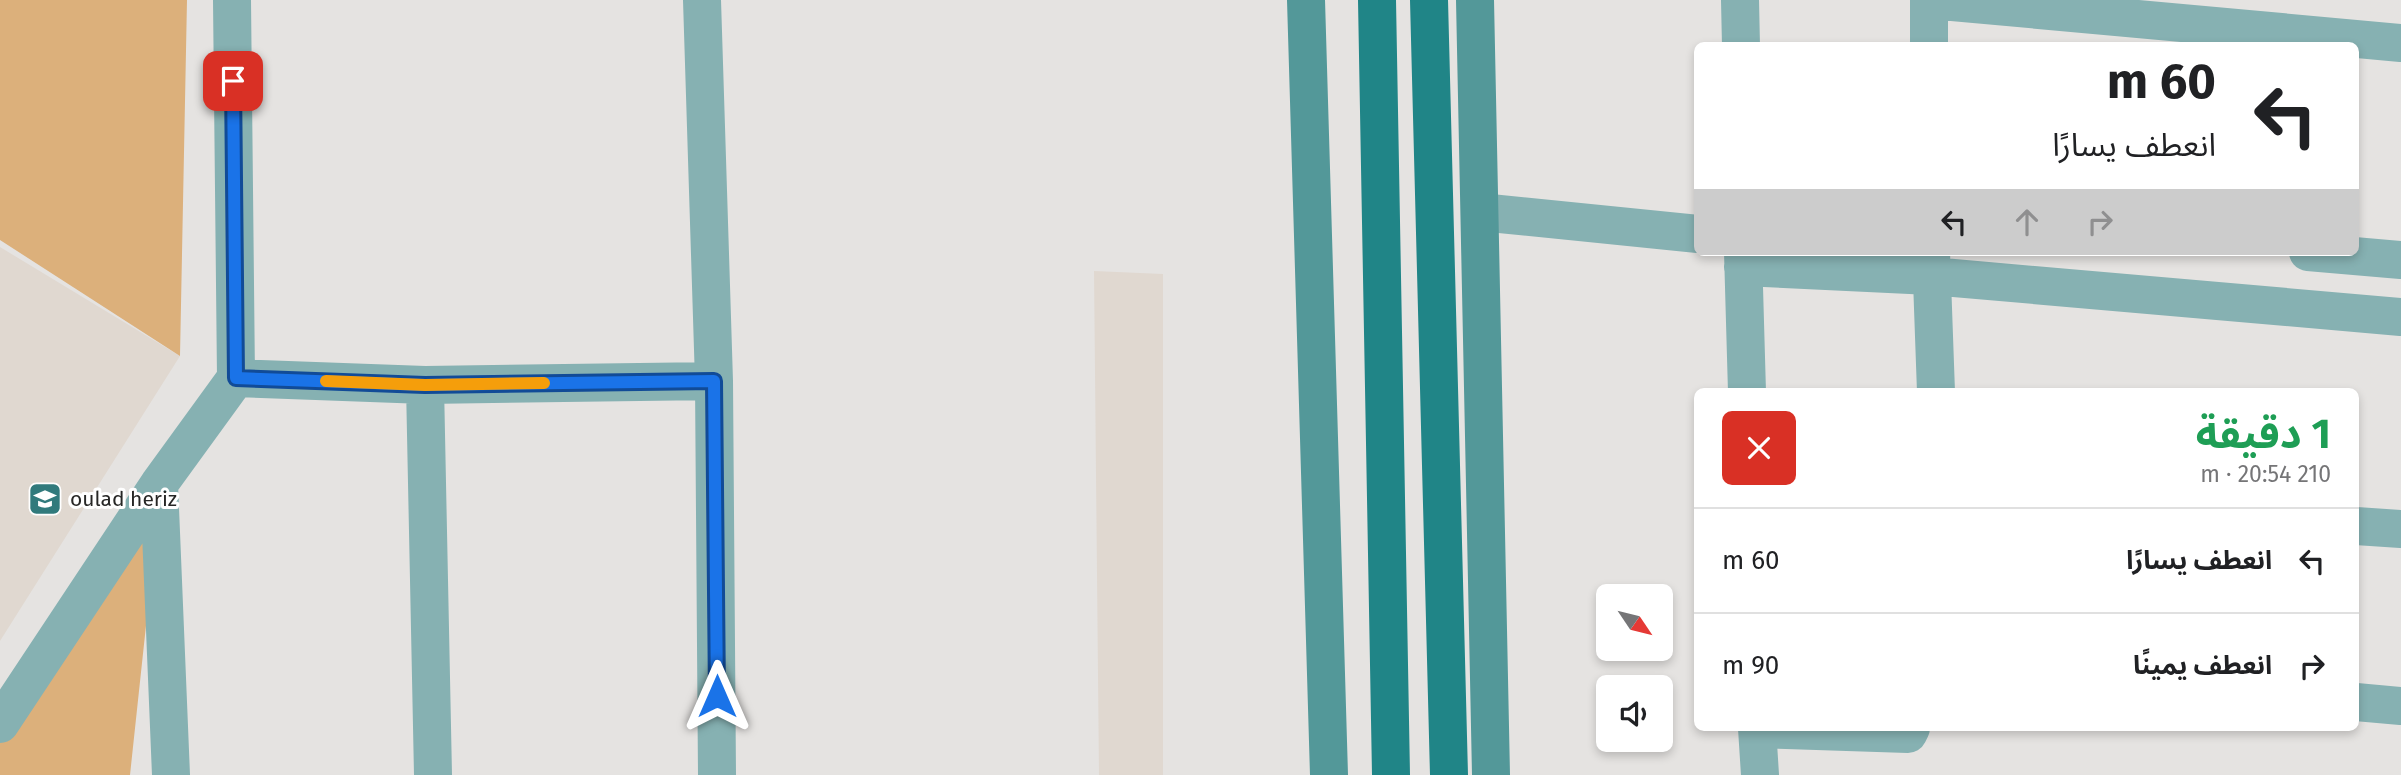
<!DOCTYPE html>
<html lang="ar">
<head>
<meta charset="utf-8">
<style>
	body { margin:0; font-family:"Fira Sans","Noto Sans Arabic",sans-serif; background:#f6f6f6; color:#202124; direction:rtl; height:100vh; display:flex; flex-direction:column; font-size:26px; white-space:nowrap }
	* { box-sizing:border-box; margin:0 }
	p { font-size:23px; color:#757577 }
	.icon { flex:none; width:38px; height:38px; fill:none; stroke:currentColor; stroke-width:2; stroke-linecap:round; stroke-linejoin:round }
	.map { position:relative; flex:1; overflow:hidden; direction:ltr }
	.panel { position:absolute; left:1694px; top:388px; width:665px; height:343px; display:flex; flex-direction:column; background:#fff; border-radius:10px; box-shadow:0 4px 10px #0003; direction:rtl }
	.panel>* { flex:none }
	.hud { position:absolute; left:1694px; top:42px; width:665px; height:214px; border-radius:10px; box-shadow:0 4px 10px #0003; direction:rtl; background:#fff; color:#202124; overflow:hidden }
	.needle { width:46px; rotate:125deg }
	.fabs { position:absolute; left:1596px; top:584px; display:grid; gap:14px }
	.fabs a { display:grid; place-items:center; width:77px; height:77px; border-radius:10px; background:#fff; box-shadow:0 4px 10px #0003; font-size:35px }
	.pin { position:absolute; display:grid; place-items:center; width:60px; height:60px; color:#fff; margin:-30px; border-radius:14px; box-shadow:0 4px 10px #0006 }
	.me { position:absolute; width:77px; margin:-38px; rotate:0deg; stroke-linejoin:round; filter:drop-shadow(0 0 5px #0008) }
	.turn { display:flex; align-items:center; gap:24px; height:147px; padding:0 28px; font-size:32px }
	.turn .icon { width:91px; height:91px; stroke-width:2.5 }
	.turn b { display:block; font-size:49px; line-height:60px }
	.lanes { display:flex; align-items:center; height:66px; padding:0 28px; background:#0003; justify-content:center; gap:35px; direction:ltr }
	.lanes .off { opacity:.35 }
	.round { display:grid; place-items:center; flex:none; width:74px; height:74px; border-radius:10px; background:#f6f6f6 }
	.headline { display:flex; align-items:center; justify-content:space-between; height:119px; padding:0 28px }
	h1 { font-size:42px; font-weight:700; line-height:52px; color:#1e9e55 }
	ul { padding:0; list-style:none }
	li { display:flex; align-items:center; gap:21px; height:105px; padding:0 28px; border-top:2px solid #e0e0e0 }
	li div { flex:1 }
	li b { display:block; font-size:26px }
	li em { font-style:normal }
	.map>svg:first-child { display:block }
	.built { fill:#e0d8d0 }
	.green { fill:#dcb07b }
	.lines { fill:none; stroke-linecap:round; stroke-linejoin:round }
	.street { stroke:#86b1b2; stroke-width:38 }
	.secondary { stroke:#539899; stroke-width:38 }
	.primary { stroke:#208587; stroke-width:38 }
	.route-casing { stroke:#114b97; stroke-width:18 }
	.route { stroke:#1a73e8; stroke-width:12 }
	.slow { stroke:#f59e0b; stroke-width:12 }
	.labels { text-anchor:middle; stroke-width:6; stroke-linejoin:round; paint-order:stroke }
	.poi-label { font-size:21px; fill:#272726; stroke:#fff; text-anchor:start }
</style>
</head>
<body>
<div class="map">
<svg width="2401" height="775" viewBox="0 0 2401 775">
	<rect width="100%" height="100%" fill="#e5e3e1"/>
	<path class="built" d="M 0,247 L 180,356 L 0,641 Z
		M 1094,271 L 1163,274 L 1163,775 L 1099,775 Z"/>
	<path class="green" d="M 0,0 L 187,0 L 180,356 L 0,240 Z
		M 160,495 L 130,775 L 0,775 L 0,743 Z"/>
	<g class="lines">
		<path class="street" d="M 232,0 L 236,378
			M 702,0 L 714,381 L 717,775
			M 1740,0 L 1741,46
			M 1929,0 L 1929,46
			M 1930,0 L 2401,43
			M 1480,212 L 1698,234
			M 1743,252 L 1747,392
			M 1931,252 L 1936,392
			M 2308,252 L 2401,260
			M 1743,267 L 1931,276 L 2401,317
			M 425,385 L 433,775
			M 159,484 L 171,775
			M 2356,526 L 2401,529
			M 2356,702 L 2401,706
			M 0,724 L 159,484 L 236,378 L 425,385 L 714,381
			M 1757,728 L 1760,775
			M 1757,729 L 1908,734 L 1911,728"/>
		<path class="secondary" d="M 1306,0 L 1329,775
			M 1475,0 L 1491,775"/>
		<path class="primary" d="M 1377,0 L 1391,775
			M 1429,0 L 1449,775"/>
	</g>
	<g class="lines">
		<defs>
			<path id="route" d="M 233,81 L 236,378 L 425,385 L 714,381 L 717,696"/>
		</defs>
		<use href="#route" class="route-casing"/>
		<use href="#route" class="route"/>
		<path class="slow" d="M 326,381 L 425,385 L 544,383"/>
	</g>
	<defs>
		<symbol id="school-square" viewBox="-11 -11 22 22"><rect x="-9" y="-9" width="18" height="18" rx="4" fill="#317a7c" stroke="#fff"/><path d="M0-5L7-2L0 1L-7-2ZM-4 1L0 2.5L4 1V4Q0 6-4 4Z" fill="#fff"/></symbol>
	</defs>
	<g fill-rule="evenodd">
		<use href="#school-square" x="26" y="480" width="38" height="38"/>
	</g>
	<g class="labels">
		<g class="poi-label">
			<text x="70" y="506">oulad heriz</text>
		</g>
	</g>
</svg>
<div class="fabs">
<a><svg class="needle" viewBox="-14 -14 28 28"><path d="M0-13l5 13h-10z" fill="#e53935"/><path d="M0 13l5-13h-10z" fill="#757577"/></svg></a>
<a><svg class="icon" aria-label="sound" viewBox="0 0 24 24"><path d="M4 9h4l5-4v14l-5-4H4zM17 9q2 3 0 6"/></svg></a>
</div>
<div class="pin" style="left:233px;top:81px;background:#d93025"><svg class="icon" aria-label="arrive" viewBox="0 0 24 24"><path d="M6 21V4h12l-3 4 3 4H6"/></svg></div>
<svg class="me" style="left:717px;top:696px" viewBox="-20 -20 40 40"><path d="M0-17L14 15 0 8-14 15z" fill="#1a73e8" stroke="#fff" stroke-width="4"/></svg>
<div class="hud">
<div class="turn"><svg class="icon" aria-label="left" viewBox="0 0 24 24"><path d="M17 20v-9H6M10 6l-5 5 5 5"/></svg><div><b>60 m</b>انعطف يسارًا</div></div>
<div class="lanes"><svg class="icon" aria-label="left" viewBox="0 0 24 24"><path d="M17 20v-9H6M10 6l-5 5 5 5"/></svg><svg class="icon off" aria-label="ahead" viewBox="0 0 24 24"><path d="M12 20V5M6 11l6-6 6 6"/></svg><svg class="icon off" aria-label="right" viewBox="0 0 24 24"><path d="M7 20v-9h11M14 6l5 5-5 5"/></svg></div>
</div>
<section class="panel">
<div class="headline"><div><h1>1 دقيقة</h1><p>210 m · 20:54</p></div><a class="round" style="background:#d93025;color:#fff"><svg class="icon" aria-label="close" viewBox="0 0 24 24"><path d="M6 6l12 12M18 6L6 18"/></svg></a></div>
<ul>
<li><svg class="icon" aria-label="left" viewBox="0 0 24 24"><path d="M17 20v-9H6M10 6l-5 5 5 5"/></svg><div><b>انعطف يسارًا</b></div><em>60 m</em></li>
<li><svg class="icon" aria-label="right" viewBox="0 0 24 24"><path d="M7 20v-9h11M14 6l5 5-5 5"/></svg><div><b>انعطف يمينًا</b></div><em>90 m</em></li>
</ul>
</section>
</div>
</body>
</html>
